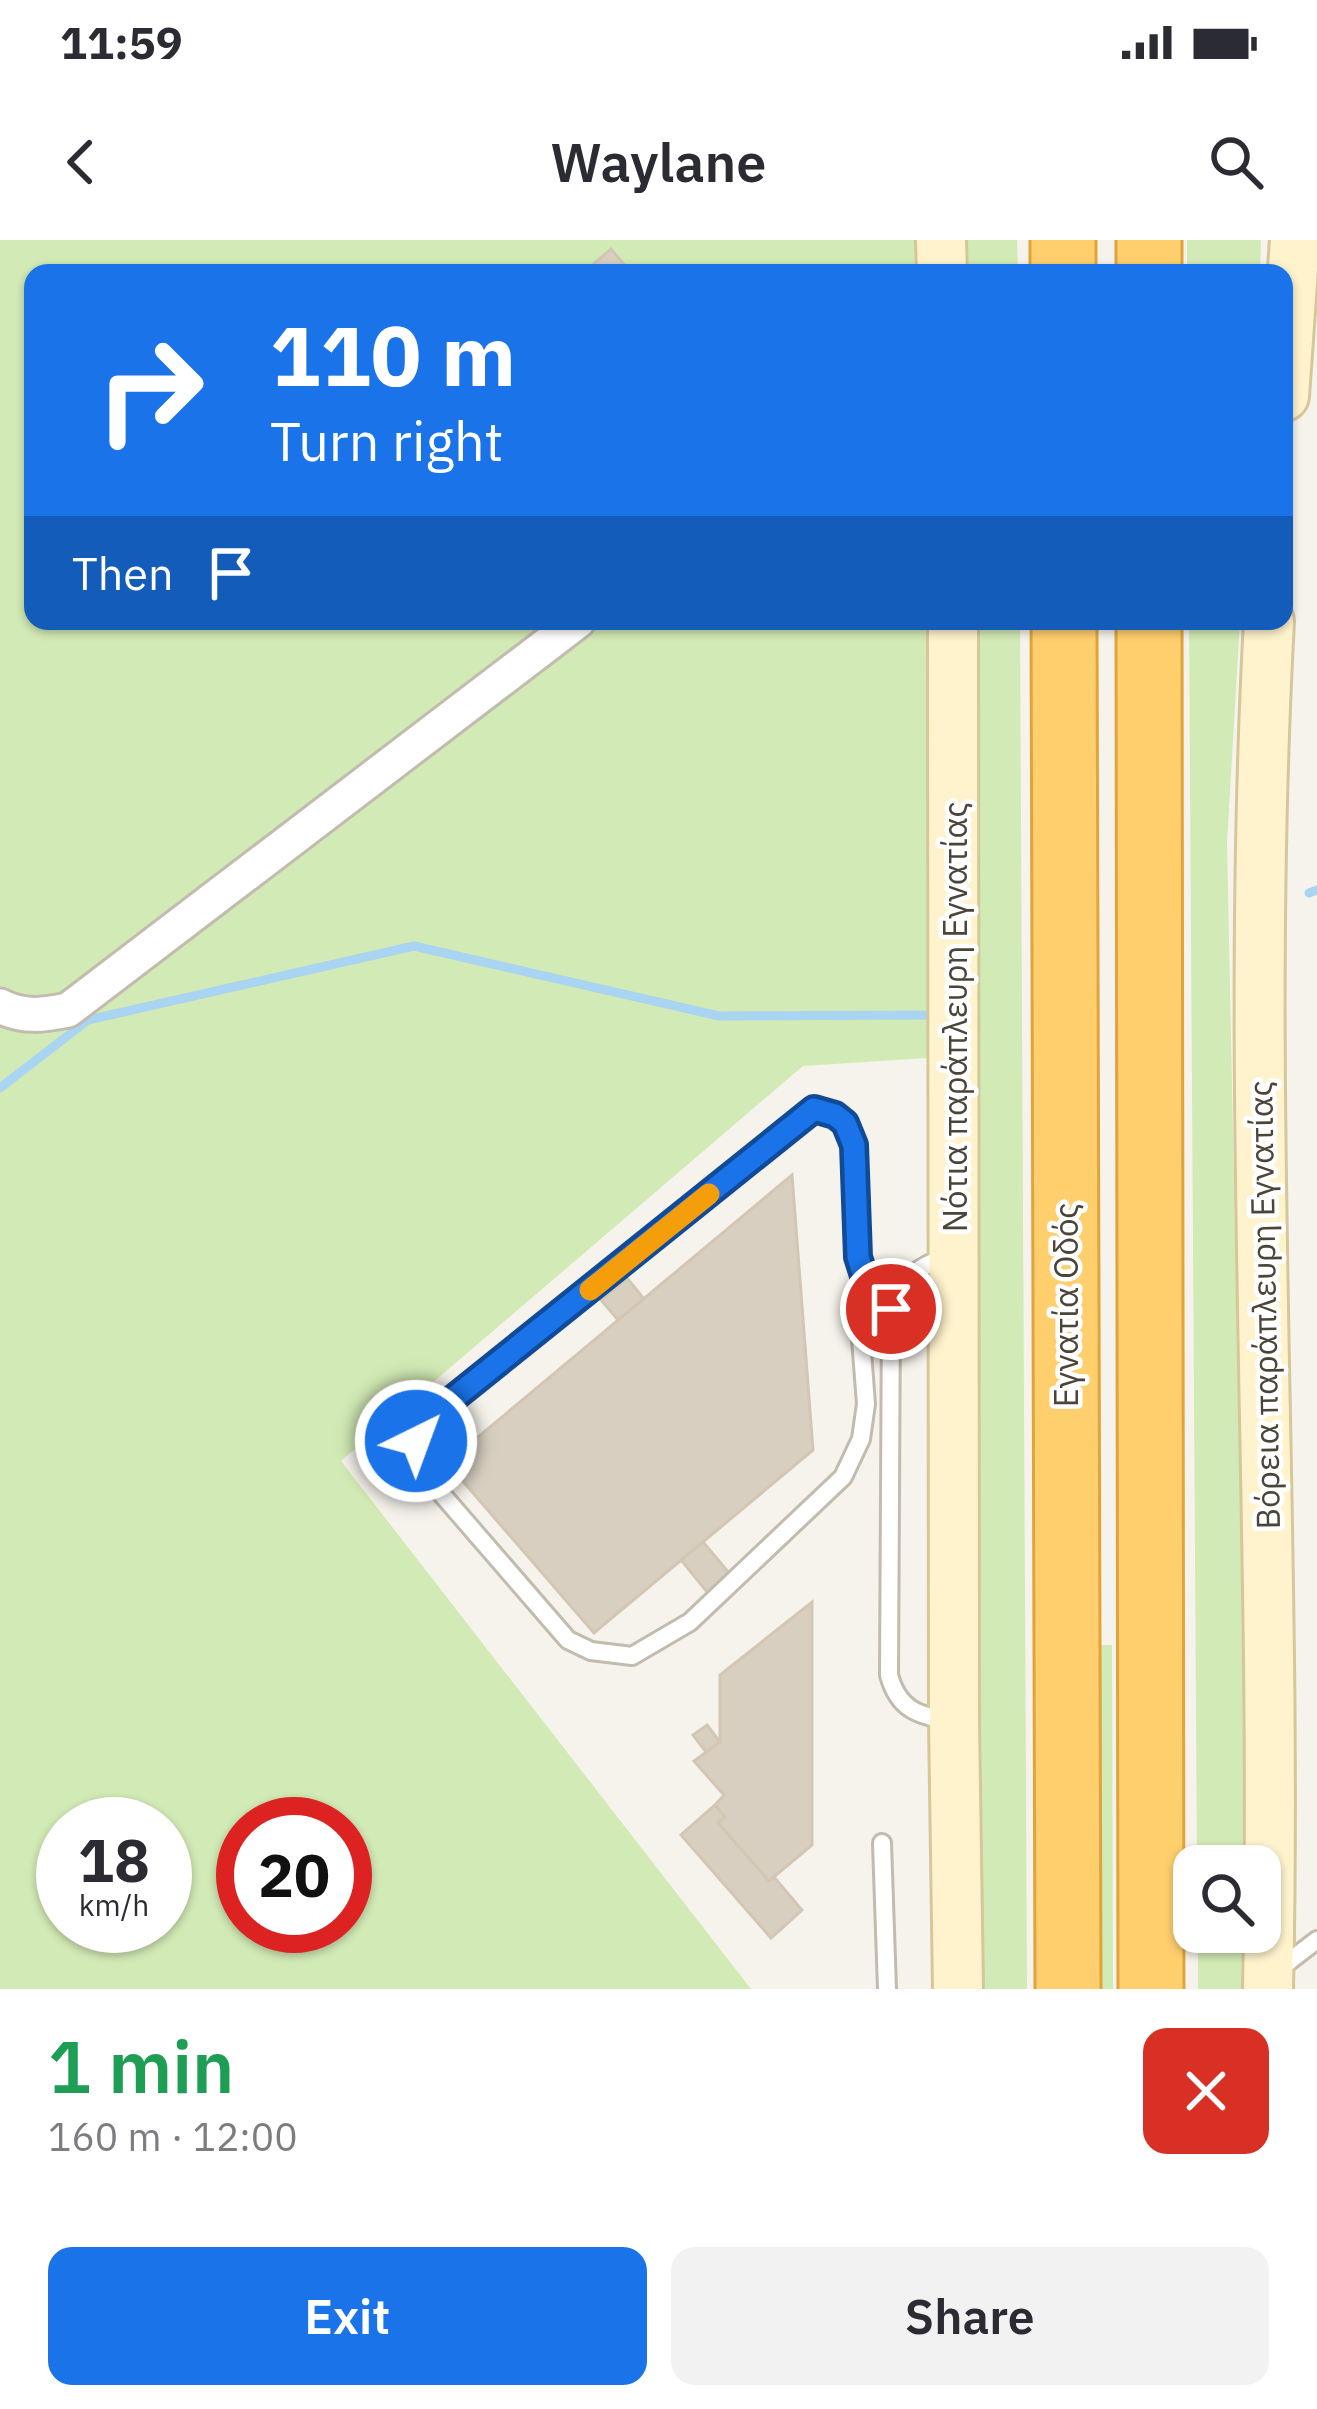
<!DOCTYPE html>
<html lang="en">
<head>
<meta charset="utf-8">
<style>
	body { margin:0; font-family:"IBM Plex Sans",sans-serif; background:#f2f2f3; color:#2b2b33; height:100vh; display:flex; flex-direction:column; font-size:45px; white-space:nowrap }
	* { box-sizing:border-box; margin:0 }
	p { font-size:39px; color:#7c7c81 }
	.icon { flex:none; width:66px; height:66px; fill:none; stroke:currentColor; stroke-width:2; stroke-linecap:round; stroke-linejoin:round }
	.map { position:relative; height:1749px; overflow:hidden }
	.panel { display:flex; flex-direction:column; background:#fff; flex:1 }
	.panel>* { flex:none }
	.banner { position:absolute; left:24px; top:24px; width:1269px; height:366px; border-radius:24px; box-shadow:0 3px 9px #0004; background:#1a73e8; color:#fff; overflow:hidden }
	.tools { position:absolute; left:1173px; top:1605px; display:grid; gap:24px }
	.tools a { display:grid; place-items:center; width:108px; height:108px; border-radius:24px; background:#fff; box-shadow:0 3px 9px #0004; font-size:60px }
	.speed { position:absolute; left:36px; top:1557px; display:flex; gap:24px; font-size:60px; font-weight:700; text-align:center }
	.speed>* { display:grid; place-content:center; width:156px; height:156px; border-radius:50%; background:#fff; box-shadow:0 3px 9px #0004; line-height:1 }
	.speed small { font-size:30px; font-weight:400 }
	.speed .limit { border:18px solid #d22; background:#fff; color:#111 }
	.pin { position:absolute; display:grid; place-items:center; width:102px; height:102px; color:#fff; margin:-51px; border:6px solid #fff; border-radius:50%; box-shadow:0 3px 12px #0007 }
	.me { position:absolute; width:132px; margin:-66px; rotate:42deg; stroke-linejoin:round; filter:drop-shadow(0 0 9px #0008) }
	.turn { display:flex; align-items:center; gap:42px; height:252px; padding:0 48px; font-size:54px }
	.turn .icon { width:156px; height:156px; stroke-width:2.5 }
	.turn b { display:block; font-size:84px; line-height:102px }
	.then { display:flex; align-items:center; height:114px; padding:0 48px; background:#0003; gap:24px; font-size:45px }
	.round { display:grid; place-items:center; flex:none; width:126px; height:126px; border-radius:24px; background:#f2f2f3 }
	.head { display:flex; align-items:center; justify-content:space-between; height:204px; padding:0 48px }
	h1 { font-size:72px; font-weight:600; line-height:90px; color:#1e9e55 }
	.button { display:flex; gap:24px; margin-top:auto; padding:24px 48px }
	.button a { flex:1; height:138px; border-radius:24px; background:#1a73e8; color:#fff; font-size:48px; font-weight:600; line-height:138px; text-align:center }
	.button a+a { background:#f2f2f3; color:#2b2b33 }
	.status { display:flex; justify-content:space-between; align-items:center; height:84px; padding:0 60px; background:#fff; direction:ltr }
	.status svg { height:33px; fill:currentColor }
	header { display:flex; justify-content:space-between; align-items:center; height:156px; padding:0 48px; background:#fff; font-size:54px; font-weight:600 }
	.map>svg:first-child { display:block }
	.green { fill:#d2eab5; fill-rule:evenodd }
	.lines { fill:none; stroke-linecap:round; stroke-linejoin:round }
	.stream { stroke:#a9d4f2; stroke-width:9 }
	.building { fill:#d8cfc1; stroke:#d3c7b4; stroke-width:3 }
	.lane-casing { stroke:#c2bbae; stroke-width:22 }
	.street-casing { stroke:#c2bbae; stroke-width:39 }
	.secondary-casing { stroke:#d6c79b; stroke-width:54 }
	.highway-casing { stroke:#e0a43c; stroke-width:69 }
	.lane { stroke:#fff; stroke-width:16 }
	.street { stroke:#fff; stroke-width:33 }
	.secondary { stroke:#fff3cd; stroke-width:48 }
	.highway { stroke:#ffcf6e; stroke-width:63 }
	.route-casing { stroke:#114b97; stroke-width:30 }
	.route { stroke:#1a73e8; stroke-width:21 }
	.slow { stroke:#f59e0b; stroke-width:21 }
	.labels { text-anchor:middle; stroke-width:9; stroke-linejoin:round; paint-order:stroke }
	.street-label { font-size:33px; fill:#4b4439; stroke:#fff }
</style>
</head>
<body>
<div class="status"><b>11:59</b><svg viewBox="0 0 49 12"><path d="M0 12V9h3v3zM5 12V6h3v6zM10 12V3h3v9zM15 12V0h3v12zM26 1h20v11H26zM47 4h2v5h-2z"/></svg></div>
<header><svg class="icon" aria-label="back" viewBox="0 0 24 24"><path d="M15 5l-7 7 7 7"/></svg>Waylane<svg class="icon" aria-label="search" viewBox="0 0 24 24"><circle cx="10" cy="10" r="6"/><path d="M15 15l6 6"/></svg></header>
<div class="map">
<svg width="1317" height="1749" viewBox="0 0 1317 1749">
	<rect width="100%" height="100%" fill="#f6f3ec"/>
	<path class="green" d="M 0,0 L 918,0 L 919,33 L 33,33 L 33,381 L 932,381 L 942,817 L 803,826 L 341,1221 L 751,1749 L 0,1749 ZM 63,1584 L 165,1584 L 165,1686 L 63,1686 ZM 243,1584 L 345,1584 L 345,1686 L 243,1686 Z
		M 961,0 L 1017,0 L 1018,33 L 962,33 Z
		M 1187,0 L 1261,0 L 1260,33 L 1187,33 Z
		M 975,381 L 1020,381 L 1027,1749 L 971,1749 Z
		M 1189,381 L 1240,381 L 1227,602 L 1248,1626 L 1197,1626 Z
		M 1094,1405 L 1112,1405 L 1113,1749 L 1095,1749 Z
		M 1198,1692 L 1248,1692 L 1248,1749 L 1198,1749 Z"/>
	<g class="lines">
		<path class="stream" d="M 1309,653 L 1317,650
			M 0,848 L 88,780 L 414,706 L 719,776 L 938,775"/>
	</g>
	<path class="building" d="M 611,9 L 631,33 L 583,33 Z
		M 792,935 L 813,1210 L 594,1393 L 447,1223 Z
		M 627,1038 L 644,1059 L 618,1080 L 601,1060 Z
		M 378,1194 L 390,1208 L 376,1220 L 365,1207 Z
		M 703,1302 L 730,1334 L 708,1353 L 681,1320 Z
		M 812,1362 L 812,1605 L 769,1641 L 718,1583 L 725,1577 L 715,1565 L 724,1555 L 694,1521 L 720,1502 L 720,1435 Z
		M 707,1485 L 720,1502 L 706,1512 L 693,1495 Z
		M 715,1565 L 725,1577 L 718,1583 L 769,1641 L 774,1637 L 802,1670 L 771,1698 L 681,1595 Z"/>
	<g class="lines">
		<defs>
			<path id="lane" d="M 948,1017 C 915,1026 905,1039 891,1069 L 889,1435 C 898,1469 918,1476 951,1481
				M 867,1045 L 859,1073 L 866,1164 L 861,1199 L 843,1237 L 690,1382 L 632,1416 L 591,1411 L 568,1400 L 433,1244 C 418,1219 412,1209 424,1182 L 814,869 L 835,875 L 845,883 L 854,905 L 858,1017 L 867,1045 L 895,1060
				M 882,1603 L 887,1749
				M 1274,1733 L 1317,1700"/>
			<path id="street" d="M 0,766 C 23,778 44,775 68,770 L 578,381"/>
			<path id="secondary" d="M 941,0 L 942,33
				M 1284,156 L 1295,0
				M 953,381 L 954,1481 L 958,1749
				M 1268,1749 C 1278,1293 1244,837 1269,381"/>
			<path id="highway" d="M 1063,0 L 1063,33
				M 1149,0 L 1149,33
				M 1064,381 L 1068,1749
				M 1149,381 L 1151,1749"/>
		</defs>
		<use href="#lane" class="lane-casing"/>
		<use href="#street" class="street-casing"/>
		<use href="#secondary" class="secondary-casing"/>
		<use href="#highway" class="highway-casing"/>
		<use href="#lane" class="lane"/>
		<use href="#street" class="street"/>
		<use href="#secondary" class="secondary"/>
		<use href="#highway" class="highway"/>
	</g>
	<g class="lines">
		<defs>
			<path id="route" d="M 416,1201 L 424,1182 L 814,869 L 835,875 L 845,883 L 854,905 L 858,1017 L 867,1045 L 895,1060 L 891,1069"/>
		</defs>
		<use href="#route" class="route-casing"/>
		<use href="#route" class="route"/>
		<path class="slow" d="M 590,1050 L 709,954"/>
	</g>
	<g class="labels">
		<g class="street-label">
			<text transform="translate(955 777) rotate(-90)" y="12">Νότια παράπλευρη Εγνατίας</text>
			<text transform="translate(1066 1065) rotate(-90)" y="12">Εγνατία Οδός</text>
			<text transform="translate(1264 1065) rotate(-91)" y="12">Βόρεια παράπλευρη Εγνατίας</text>
		</g>
	</g>
</svg>
<div class="tools">
<a><svg class="icon" aria-label="search" viewBox="0 0 24 24"><circle cx="10" cy="10" r="6"/><path d="M15 15l6 6"/></svg></a>
</div>
<div class="speed"><div>18<small>km/h</small></div><div class="limit">20</div></div>
<div class="pin" style="left:891px;top:1069px;background:#d93025"><svg class="icon" aria-label="arrive" viewBox="0 0 24 24"><path d="M6 21V4h12l-3 4 3 4H6"/></svg></div>
<svg class="me" style="left:416px;top:1201px" viewBox="-20 -20 40 40"><circle r="17" fill="#1a73e8" stroke="#fff" stroke-width="3"/><path d="M0-11L8 9 0 5-8 9z" fill="#fff"/></svg>
<div class="banner">
<div class="turn"><svg class="icon" aria-label="right" viewBox="0 0 24 24"><path d="M7 20v-9h11M14 6l5 5-5 5"/></svg><div><b>110 m</b>Turn right</div></div>
<div class="then">Then<svg class="icon" aria-label="arrive" viewBox="0 0 24 24"><path d="M6 21V4h12l-3 4 3 4H6"/></svg></div>
</div>
</div>
<section class="panel">
<div class="head"><div><h1>1 min</h1><p>160 m · 12:00</p></div><a class="round" style="background:#d93025;color:#fff"><svg class="icon" aria-label="close" viewBox="0 0 24 24"><path d="M6 6l12 12M18 6L6 18"/></svg></a></div>
<div class="button"><a>Exit</a><a>Share</a></div>
</section>
</body>
</html>
